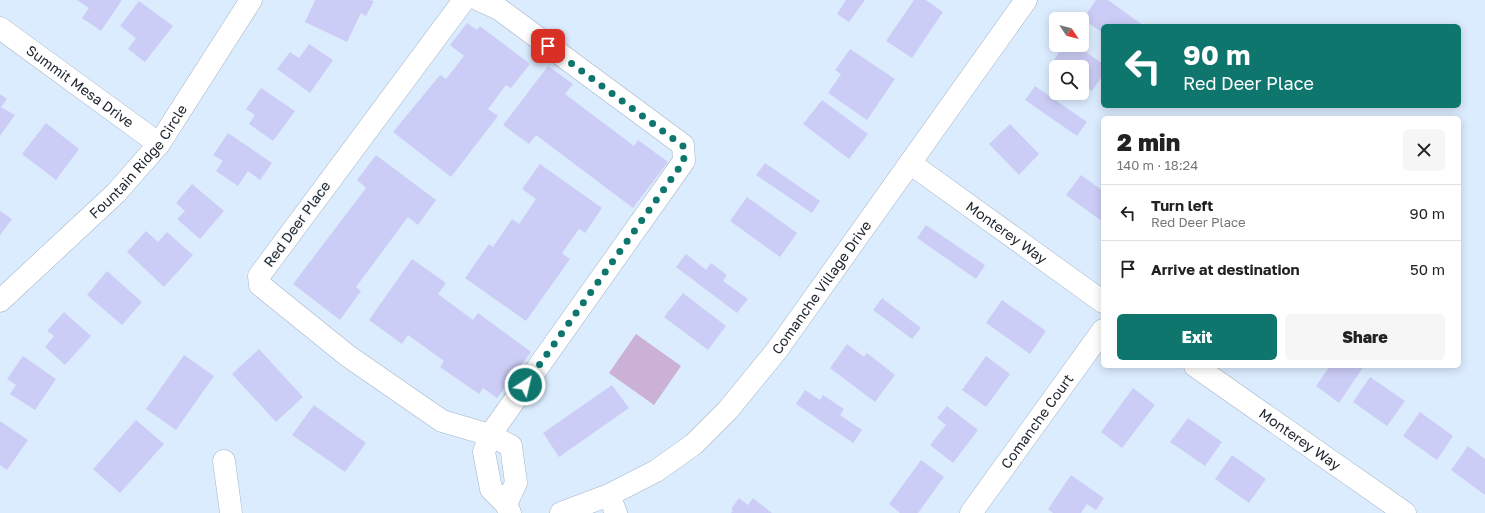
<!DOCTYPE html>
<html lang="en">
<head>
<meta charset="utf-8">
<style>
	body { margin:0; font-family:"Golos Text",sans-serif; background:#f6f6f6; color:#222; height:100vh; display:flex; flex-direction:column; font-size:15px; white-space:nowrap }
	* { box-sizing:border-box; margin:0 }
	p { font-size:13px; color:#767676 }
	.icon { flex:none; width:22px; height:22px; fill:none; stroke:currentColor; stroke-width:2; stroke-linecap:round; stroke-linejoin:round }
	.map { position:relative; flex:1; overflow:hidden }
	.details { position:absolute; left:1101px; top:116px; width:360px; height:252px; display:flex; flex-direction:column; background:#fff; border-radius:6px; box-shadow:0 2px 10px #0003 }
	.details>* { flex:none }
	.guide { position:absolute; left:1101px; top:24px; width:360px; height:84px; border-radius:6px; box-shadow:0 2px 10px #0003; background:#0f766e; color:#fff; overflow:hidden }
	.needle { width:26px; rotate:126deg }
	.fabs { position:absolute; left:1049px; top:12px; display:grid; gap:8px }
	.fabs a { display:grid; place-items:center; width:40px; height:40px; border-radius:6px; background:#fff; box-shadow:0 2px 10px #0003; font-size:20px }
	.pin { position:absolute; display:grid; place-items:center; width:34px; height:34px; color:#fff; margin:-17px; border-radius:8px; box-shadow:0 2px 6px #0006 }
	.me { position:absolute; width:44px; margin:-22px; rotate:35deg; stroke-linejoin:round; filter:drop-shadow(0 0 3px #0008) }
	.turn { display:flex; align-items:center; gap:14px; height:84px; padding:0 16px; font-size:18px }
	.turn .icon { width:52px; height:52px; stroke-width:2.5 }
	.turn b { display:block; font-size:28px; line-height:34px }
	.round { display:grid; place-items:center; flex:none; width:42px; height:42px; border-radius:6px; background:#f6f6f6 }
	.head { display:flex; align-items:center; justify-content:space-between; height:68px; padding:0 16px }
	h1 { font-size:24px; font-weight:800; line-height:30px }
	.cta { display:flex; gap:8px; margin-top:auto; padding:8px 16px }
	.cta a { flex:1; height:46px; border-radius:6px; background:#0f766e; color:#fff; font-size:16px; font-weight:800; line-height:46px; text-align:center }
	.cta a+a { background:#f6f6f6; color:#222 }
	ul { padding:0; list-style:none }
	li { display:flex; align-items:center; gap:12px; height:56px; padding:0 16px; border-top:1px solid #e0e0e0 }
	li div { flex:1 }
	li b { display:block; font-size:15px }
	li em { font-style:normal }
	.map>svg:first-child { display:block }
	.green { fill:#cab1d5 }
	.building { fill:#cccdf6 }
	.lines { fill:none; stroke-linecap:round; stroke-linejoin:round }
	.minor-casing { stroke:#a4b3c5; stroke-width:23 }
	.minor { stroke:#fff; stroke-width:22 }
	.route { stroke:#0f766e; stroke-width:7; stroke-dasharray:0 12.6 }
	.labels { text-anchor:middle; stroke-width:3; stroke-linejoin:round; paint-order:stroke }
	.street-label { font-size:14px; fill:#20262c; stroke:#f4f8fb }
</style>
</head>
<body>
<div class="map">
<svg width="1485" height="513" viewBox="0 0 1485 513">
	<rect width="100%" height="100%" fill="#dcecff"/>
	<path class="green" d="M 636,334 L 681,366 L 654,405 L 609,373 Z"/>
	<path class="building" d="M 77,0 L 122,0 L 101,31 L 82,18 L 89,8 Z
		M 315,0 L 370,0 L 374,1 L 366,16 L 361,13 L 347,42 L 305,22 Z
		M 846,0 L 865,0 L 849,22 L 837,14 Z
		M 914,0 L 926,0 L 943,12 L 912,58 L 886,41 Z
		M 1096,0 L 1108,0 L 1144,26 L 1103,26 L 1103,33 L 1083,19 Z
		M 139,1 L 173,26 L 145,62 L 128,49 L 136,38 L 120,26 Z
		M 467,23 L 477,30 L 480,26 L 530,64 L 511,88 L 506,85 L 488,109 L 498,116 L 451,177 L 393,132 L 440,75 L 446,79 L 464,56 L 450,45 Z
		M 309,44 L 333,60 L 310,93 L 277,69 L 290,52 L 299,58 Z
		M 1064,45 L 1076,45 L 1103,64 L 1103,75 L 1092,91 L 1082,84 L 1082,67 L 1057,67 L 1052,63 Z
		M 850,49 L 895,79 L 867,120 L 828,93 L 841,74 L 835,70 Z
		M 548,66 L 573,84 L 565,94 L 634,146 L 638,140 L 668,162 L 633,208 L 536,135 L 529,144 L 503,125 Z
		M 1035,86 L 1087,122 L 1077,136 L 1025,100 Z
		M 261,88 L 295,111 L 273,141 L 249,124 L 255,115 L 246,109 Z
		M 0,94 L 7,99 L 1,107 L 15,115 L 0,136 Z
		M 822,100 L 868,134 L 849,159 L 803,124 Z
		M 46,123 L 79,149 L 56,180 L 22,154 Z
		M 1010,124 L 1039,154 L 1019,175 L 989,144 Z
		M 228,133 L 272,163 L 260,180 L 248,171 L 238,186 L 216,171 L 223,161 L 213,155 Z
		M 376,155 L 436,200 L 418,225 L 408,217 L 356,287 L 361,291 L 340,320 L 293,284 L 366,188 L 357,180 Z
		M 765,163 L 820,201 L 812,213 L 756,175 Z
		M 540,164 L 602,208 L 585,233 L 579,229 L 562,253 L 570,259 L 526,321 L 465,278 L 489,244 L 493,247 L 512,219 L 519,224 L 536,199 L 522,189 Z
		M 1081,175 L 1103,191 L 1103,222 L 1066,195 Z
		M 192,184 L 224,211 L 200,239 L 177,219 L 185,211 L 176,203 Z
		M 747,197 L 797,233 L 780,257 L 730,221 Z
		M 0,211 L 12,219 L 0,235 Z
		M 926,225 L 985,265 L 976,279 L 917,238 Z
		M 146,231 L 158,242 L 167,232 L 193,255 L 164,287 L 127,252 Z
		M 686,254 L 706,270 L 711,263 L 727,275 L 723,281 L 748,299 L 737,313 L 676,267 Z
		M 412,259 L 446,283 L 438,294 L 473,320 L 478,313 L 531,352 L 497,398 L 483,388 L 479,394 L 440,367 L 444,361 L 408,335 L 402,344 L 369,320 Z
		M 107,271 L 142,302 L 122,325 L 87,295 Z
		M 683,293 L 726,326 L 708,350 L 664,317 Z
		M 882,298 L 921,328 L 912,339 L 873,310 Z
		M 1002,300 L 1046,331 L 1030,354 L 986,323 Z
		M 64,312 L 91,336 L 65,365 L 45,347 L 54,336 L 47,331 Z
		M 847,344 L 864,357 L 867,353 L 895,375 L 875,402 L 830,368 Z
		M 259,349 L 303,397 L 276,422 L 232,374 Z
		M 184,355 L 214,376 L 176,430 L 146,409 Z
		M 23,356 L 56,379 L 35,410 L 10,394 L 16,385 L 7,379 Z
		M 986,356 L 1010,374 L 986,407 L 962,390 Z
		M 1330,366 L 1364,366 L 1339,403 L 1316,386 Z
		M 1370,377 L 1405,401 L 1387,426 L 1353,402 Z
		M 612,385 L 629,408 L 559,457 L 543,433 Z
		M 1133,388 L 1155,405 L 1122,448 L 1101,432 Z
		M 805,390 L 820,400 L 823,395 L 844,409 L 840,415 L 862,430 L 853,443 L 796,404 Z
		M 314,405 L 366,443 L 345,472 L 292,435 Z
		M 947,406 L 978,430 L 953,463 L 930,445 L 946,425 L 937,418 Z
		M 1420,412 L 1453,436 L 1437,460 L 1403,436 Z
		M 1188,418 L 1222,442 L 1205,466 L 1170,442 Z
		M 136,420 L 164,444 L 120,493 L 93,469 Z
		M 0,421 L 28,440 L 7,470 L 0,465 Z
		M 1468,446 L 1485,459 L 1485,495 L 1451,470 Z
		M 1232,455 L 1266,479 L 1249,503 L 1215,479 Z
		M 921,460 L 944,477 L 918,513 L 900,513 L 889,504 Z
		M 1071,475 L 1104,498 L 1096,510 L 1087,504 L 1081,513 L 1053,513 L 1048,509 Z
		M 739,498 L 748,505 L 753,498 L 772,513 L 731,513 L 733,510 L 731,509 Z"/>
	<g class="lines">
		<defs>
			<g id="minor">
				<path d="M 464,0 L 259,276 L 260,285 L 348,356 L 442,421 L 490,435 L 684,161 L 683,145 L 499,9 L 479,0"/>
				<path id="s1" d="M 0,28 L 159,144"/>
				<path id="s2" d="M 910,163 L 1103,302"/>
				<path id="s3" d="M 0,301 L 116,193 L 159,144 L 251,0"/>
				<path id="s4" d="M 1195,366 L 1405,513"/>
				<path d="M 224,461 L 231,513"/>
				<path d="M 609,495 L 616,513"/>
				<path d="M 506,504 L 516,483 L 511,446 L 490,435 L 484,452 L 491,489 L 506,504 L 510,513"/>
				<path id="s5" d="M 561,513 L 609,495 L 656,471 L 694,444 L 728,410 L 777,350 L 1026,0"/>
				<path id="s6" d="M 971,513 L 1103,330"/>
			</g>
		</defs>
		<use href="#minor" class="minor-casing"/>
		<use href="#minor" class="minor"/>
	</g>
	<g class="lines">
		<path class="route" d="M 525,385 L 684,161 L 683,146 L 548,46"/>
	</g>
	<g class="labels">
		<g class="street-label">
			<text dy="5" stroke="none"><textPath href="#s1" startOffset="99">Summit Mesa Drive</textPath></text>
			<text dy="5" stroke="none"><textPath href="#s3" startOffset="197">Fountain Ridge Circle</textPath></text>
			<text transform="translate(297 224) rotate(-54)" y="5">Red Deer Place</text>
			<text dy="5" stroke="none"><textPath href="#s2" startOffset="119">Monterey Way</textPath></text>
			<text dy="5" stroke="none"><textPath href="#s5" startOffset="353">Comanche Village Drive</textPath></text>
			<text dy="5" stroke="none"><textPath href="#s6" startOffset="113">Comanche Court</textPath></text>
			<text dy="5" stroke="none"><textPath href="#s4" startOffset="128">Monterey Way</textPath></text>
		</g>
	</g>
</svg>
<div class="fabs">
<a><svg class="needle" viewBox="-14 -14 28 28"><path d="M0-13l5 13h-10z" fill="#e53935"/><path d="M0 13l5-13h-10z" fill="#767676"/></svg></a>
<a><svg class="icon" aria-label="search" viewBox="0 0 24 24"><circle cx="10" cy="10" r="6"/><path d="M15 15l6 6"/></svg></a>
</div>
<div class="pin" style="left:548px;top:46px;background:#d93025"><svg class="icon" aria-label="arrive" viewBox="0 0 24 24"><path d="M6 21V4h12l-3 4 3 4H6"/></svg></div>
<svg class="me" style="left:525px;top:385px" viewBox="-20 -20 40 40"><circle r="17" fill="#0f766e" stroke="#fff" stroke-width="3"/><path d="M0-11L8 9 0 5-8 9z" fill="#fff"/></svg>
<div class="guide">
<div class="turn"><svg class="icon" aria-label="left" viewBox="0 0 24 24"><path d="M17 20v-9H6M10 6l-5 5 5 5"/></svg><div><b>90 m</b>Red Deer Place</div></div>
</div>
<section class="details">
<div class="head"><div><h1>2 min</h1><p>140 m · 18:24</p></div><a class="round"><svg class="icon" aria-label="close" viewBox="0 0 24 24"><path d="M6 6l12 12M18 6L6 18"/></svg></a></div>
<ul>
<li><svg class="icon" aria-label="left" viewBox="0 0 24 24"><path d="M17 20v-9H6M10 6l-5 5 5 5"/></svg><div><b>Turn left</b><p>Red Deer Place</p></div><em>90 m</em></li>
<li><svg class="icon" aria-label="arrive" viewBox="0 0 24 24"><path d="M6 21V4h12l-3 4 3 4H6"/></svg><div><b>Arrive at destination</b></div><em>50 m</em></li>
</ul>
<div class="cta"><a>Exit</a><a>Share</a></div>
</section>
</div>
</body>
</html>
